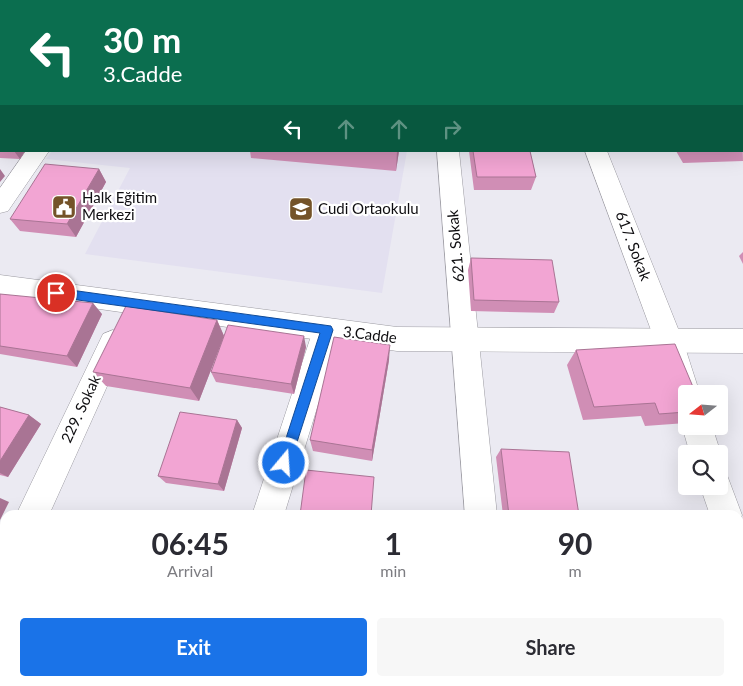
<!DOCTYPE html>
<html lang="en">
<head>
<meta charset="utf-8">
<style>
	body { margin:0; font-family:Lato,sans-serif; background:#f7f7f7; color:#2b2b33; height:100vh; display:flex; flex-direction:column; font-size:19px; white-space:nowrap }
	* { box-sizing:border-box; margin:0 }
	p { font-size:16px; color:#7c7c81 }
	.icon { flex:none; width:28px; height:28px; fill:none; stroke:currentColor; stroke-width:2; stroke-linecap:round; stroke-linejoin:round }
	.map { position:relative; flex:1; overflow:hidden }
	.side { position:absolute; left:0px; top:510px; width:744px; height:176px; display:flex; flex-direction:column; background:#fff; border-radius:15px 15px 0 0; box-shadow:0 5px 20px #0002 }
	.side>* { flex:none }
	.hud { position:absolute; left:0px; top:0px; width:744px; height:152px; box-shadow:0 5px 20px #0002; background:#0b6e4f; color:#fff; overflow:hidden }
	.needle { width:32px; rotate:253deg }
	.fabs { position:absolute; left:678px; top:385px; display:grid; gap:10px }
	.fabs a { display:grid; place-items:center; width:50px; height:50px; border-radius:5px; background:#fff; box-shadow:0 5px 20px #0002; font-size:25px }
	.pin { position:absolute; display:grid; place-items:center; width:42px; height:42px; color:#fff; margin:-21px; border:2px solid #fff; border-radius:50%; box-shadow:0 1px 5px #0007 }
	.me { position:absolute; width:55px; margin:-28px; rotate:18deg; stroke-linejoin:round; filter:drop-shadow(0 0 4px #0008) }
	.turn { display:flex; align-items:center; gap:18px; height:105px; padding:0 20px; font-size:22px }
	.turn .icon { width:65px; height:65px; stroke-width:2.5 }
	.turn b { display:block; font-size:35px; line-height:42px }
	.lanes { display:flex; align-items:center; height:48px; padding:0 20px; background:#0003; justify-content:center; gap:25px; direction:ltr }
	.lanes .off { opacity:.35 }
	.eta { display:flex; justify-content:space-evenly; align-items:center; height:85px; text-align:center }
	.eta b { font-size:30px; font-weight:700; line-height:35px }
	.action { display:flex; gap:10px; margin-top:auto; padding:10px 20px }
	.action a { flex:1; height:58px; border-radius:5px; background:#1a73e8; color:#fff; font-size:20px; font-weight:700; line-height:58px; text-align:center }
	.action a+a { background:#f7f7f7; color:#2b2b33 }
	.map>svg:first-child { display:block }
	.built { fill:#e3e0f0 }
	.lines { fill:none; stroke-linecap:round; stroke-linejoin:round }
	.street-casing { stroke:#9c9ba2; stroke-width:1 }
	.secondary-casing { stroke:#9c9ba2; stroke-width:1 }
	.street { fill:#fff; fill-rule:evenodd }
	.secondary { fill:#fff; fill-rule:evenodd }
	.wall { fill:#d08eb5 }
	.shaded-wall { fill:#a97494 }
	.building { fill:#f2a5d3; stroke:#a97494 }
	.route { fill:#1a73e8; stroke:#114b97 }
	.labels { text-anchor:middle; stroke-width:4.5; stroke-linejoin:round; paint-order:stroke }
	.poi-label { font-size:15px; fill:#0e0d10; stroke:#fff; text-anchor:start }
	.street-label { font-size:15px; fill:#0e0d10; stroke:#fff }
</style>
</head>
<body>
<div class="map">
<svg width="743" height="686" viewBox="0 0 743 686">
	<rect width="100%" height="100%" fill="#ebeaf2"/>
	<path class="built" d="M 52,151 L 407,151 L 382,293 L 85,254 L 130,168 L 46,159 Z"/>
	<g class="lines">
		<defs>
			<path id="street" d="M 130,0 L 146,0 L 147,1 L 130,1 Z
				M 420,0 L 436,0 L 437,1 L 420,1 Z
				M 530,0 L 546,0 L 547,1 L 530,1 Z
				M 1,39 L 1,52 L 0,53 L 0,40 Z
				M 26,151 L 49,151 L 8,211 L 0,213 L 0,188 Z
				M 437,151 L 459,151 L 497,515 L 465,515 Z
				M 585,151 L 607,151 L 683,341 L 700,394 L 686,394 L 686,407 L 676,403 L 655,341 Z
				M 327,319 L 337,322 L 341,330 L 284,515 L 252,515 L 313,330 L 317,322 Z
				M 113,330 L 123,334 L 127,342 L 49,515 L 16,515 L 103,334 Z
				M 686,416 L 686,426 L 712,426 L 721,454 L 719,460 L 719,454 L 690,454 L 682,426 Z
				M 719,471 L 727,475 L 742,515 L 739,524 L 739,515 L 710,515 L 700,486 L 719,486 Z
				M 739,540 L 743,542 L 743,589 L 739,588 Z
				M 5,555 L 5,598 L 0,600 L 0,557 Z
				M 202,681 L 240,681 L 239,686 L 201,686 Z
				M 479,681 L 517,681 L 517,686 L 479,686 Z"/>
			<path id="secondary" d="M 666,0 L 683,0 L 684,1 L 666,1 Z
				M 742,94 L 743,94 L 743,107 L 742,107 Z
				M 0,275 L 397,327 L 743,329 L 743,353 L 397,351 L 0,295 Z"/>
		</defs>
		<use href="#street" class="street-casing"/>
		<use href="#secondary" class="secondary-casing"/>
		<use href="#street" class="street"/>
		<use href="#secondary" class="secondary"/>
	</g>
	<path class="wall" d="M 605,0 L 643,0 L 644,1 L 604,1 Z
		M 0,107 L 1,107 L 1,151 L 25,151 L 20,159 L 0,158 Z
		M 742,119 L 743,161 L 683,163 L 676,151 L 742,151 Z
		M 250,151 L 399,151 L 396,171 L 251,158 Z
		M 469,151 L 530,151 L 536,177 L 531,190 L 474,190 Z
		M 99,169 L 106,182 L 76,237 L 20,231 L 10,219 Z
		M 743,252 L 743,264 L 739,256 Z
		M 471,258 L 559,302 L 554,313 L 471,311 L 468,270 Z
		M 0,294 L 102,314 L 77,367 L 0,354 Z
		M 217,320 L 224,336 L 199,401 L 106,386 L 93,372 Z
		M 306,347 L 294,394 L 216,382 L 211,372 Z
		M 576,350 L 686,394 L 686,423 L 645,426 L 641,416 L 583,420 L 567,365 Z
		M 389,360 L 372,461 L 313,451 L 310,440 Z
		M 0,407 L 29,415 L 41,424 L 8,477 L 0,475 Z
		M 237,420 L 242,428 L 224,491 L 166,483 L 158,476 Z
		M 501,449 L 579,515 L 503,515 L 496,457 Z
		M 532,681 L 636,681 L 637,686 L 532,686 Z"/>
	<path class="shaded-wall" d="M 14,151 L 25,151 L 20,159 Z
		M 397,151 L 399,151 L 396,171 Z
		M 0,169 L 5,176 L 0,182 Z
		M 99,169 L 106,182 L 76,237 L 67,224 Z
		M 93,303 L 102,314 L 77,367 L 67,356 Z
		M 217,320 L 224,336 L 199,401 L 190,388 Z
		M 304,336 L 306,347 L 294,394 L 291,384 Z
		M 390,345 L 389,360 L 372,461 L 372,450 Z
		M 29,415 L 41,424 L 8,477 L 0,473 L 0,461 Z
		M 237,420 L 242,428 L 224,491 L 218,484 Z
		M 0,498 L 9,502 L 0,520 Z"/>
	<path class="building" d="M 54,0 L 115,0 L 114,1 L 53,1 Z
		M 441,0 L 480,0 L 480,1 L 441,1 Z
		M 614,0 L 643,0 L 644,1 L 615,1 Z
		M 0,107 L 1,107 L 1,140 L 0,140 Z
		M 742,119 L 743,119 L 742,142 Z
		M 473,151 L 530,151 L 536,177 L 477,177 Z
		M 45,164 L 99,169 L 67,224 L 10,219 Z
		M 471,258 L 552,260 L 559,302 L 474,300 Z
		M 0,294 L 93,303 L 67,356 L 0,346 Z
		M 126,306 L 217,320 L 190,388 L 93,372 Z
		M 228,325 L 304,336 L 291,384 L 211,372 Z
		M 334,337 L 390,345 L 372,450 L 310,440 Z
		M 675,344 L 696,394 L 686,394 L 686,412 L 659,414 L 655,403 L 594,407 L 576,350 Z
		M 0,407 L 29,415 L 0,461 Z
		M 180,412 L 237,420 L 218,484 L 158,476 Z
		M 501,449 L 569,452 L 579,515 L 509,515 Z
		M 306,470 L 374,477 L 371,515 L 300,515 Z
		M 739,575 L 743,587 L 743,623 L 739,623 Z
		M 275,681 L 360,681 L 359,686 L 313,686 L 275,683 Z
		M 375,681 L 444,681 L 444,686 L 375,686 Z
		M 539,681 L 636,681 L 637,686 L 540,686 Z"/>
	<path class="route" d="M 56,288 L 331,326 L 333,330 L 289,467 L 284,469 L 280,467 L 278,463 L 320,333 L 56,297 L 51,293 Z"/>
	<defs>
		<symbol id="civic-square" viewBox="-11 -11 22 22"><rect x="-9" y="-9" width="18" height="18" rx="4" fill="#745329" stroke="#fff"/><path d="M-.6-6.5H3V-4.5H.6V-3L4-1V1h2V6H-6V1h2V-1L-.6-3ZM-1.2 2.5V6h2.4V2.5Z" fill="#fff"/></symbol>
		<symbol id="school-square" viewBox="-11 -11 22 22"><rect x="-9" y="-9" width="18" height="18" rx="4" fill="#745329" stroke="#fff"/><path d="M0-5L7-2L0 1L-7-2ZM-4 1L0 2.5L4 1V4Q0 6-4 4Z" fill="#fff"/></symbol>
	</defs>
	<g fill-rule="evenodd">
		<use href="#civic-square" x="50" y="193" width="28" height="28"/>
		<use href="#school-square" x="287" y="195" width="28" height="28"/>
	</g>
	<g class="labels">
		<g class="poi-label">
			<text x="82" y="203">Halk Eğitim<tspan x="82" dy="17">Merkezi</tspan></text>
			<text x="318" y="214">Cudi Ortaokulu</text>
		</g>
		<g class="street-label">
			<text transform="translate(456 246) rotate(-95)" y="5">621. Sokak</text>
			<text transform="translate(633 246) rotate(69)" y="5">617. Sokak</text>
			<text transform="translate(370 335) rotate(7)" y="5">3.Cadde</text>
			<text transform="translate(81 409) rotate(-65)" y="5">229. Sokak</text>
		</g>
	</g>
</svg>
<div class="fabs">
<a><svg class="needle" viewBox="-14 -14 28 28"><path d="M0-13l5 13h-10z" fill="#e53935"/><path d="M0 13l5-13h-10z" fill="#7c7c81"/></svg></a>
<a><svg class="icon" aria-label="search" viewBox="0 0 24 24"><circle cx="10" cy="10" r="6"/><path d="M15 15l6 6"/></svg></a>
</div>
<div class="pin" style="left:56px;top:293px;background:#d93025"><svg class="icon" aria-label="arrive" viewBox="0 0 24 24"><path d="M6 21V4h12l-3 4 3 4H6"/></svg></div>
<svg class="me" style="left:284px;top:463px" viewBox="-20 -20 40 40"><circle r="17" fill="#1a73e8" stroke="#fff" stroke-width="3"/><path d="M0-11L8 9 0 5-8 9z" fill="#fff"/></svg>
<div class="hud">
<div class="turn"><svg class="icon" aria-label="left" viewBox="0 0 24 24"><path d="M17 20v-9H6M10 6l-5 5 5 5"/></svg><div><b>30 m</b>3.Cadde</div></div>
<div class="lanes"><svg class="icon" aria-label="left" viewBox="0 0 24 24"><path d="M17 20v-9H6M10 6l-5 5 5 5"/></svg><svg class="icon off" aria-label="ahead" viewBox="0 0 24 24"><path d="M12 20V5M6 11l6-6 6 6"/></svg><svg class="icon off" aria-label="ahead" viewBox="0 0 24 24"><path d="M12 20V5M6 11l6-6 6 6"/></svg><svg class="icon off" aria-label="right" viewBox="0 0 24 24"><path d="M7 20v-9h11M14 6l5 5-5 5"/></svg></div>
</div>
<section class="side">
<div class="eta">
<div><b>06:45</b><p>Arrival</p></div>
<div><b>1</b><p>min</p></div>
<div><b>90</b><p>m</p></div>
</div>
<div class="action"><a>Exit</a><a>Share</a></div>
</section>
</div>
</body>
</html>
